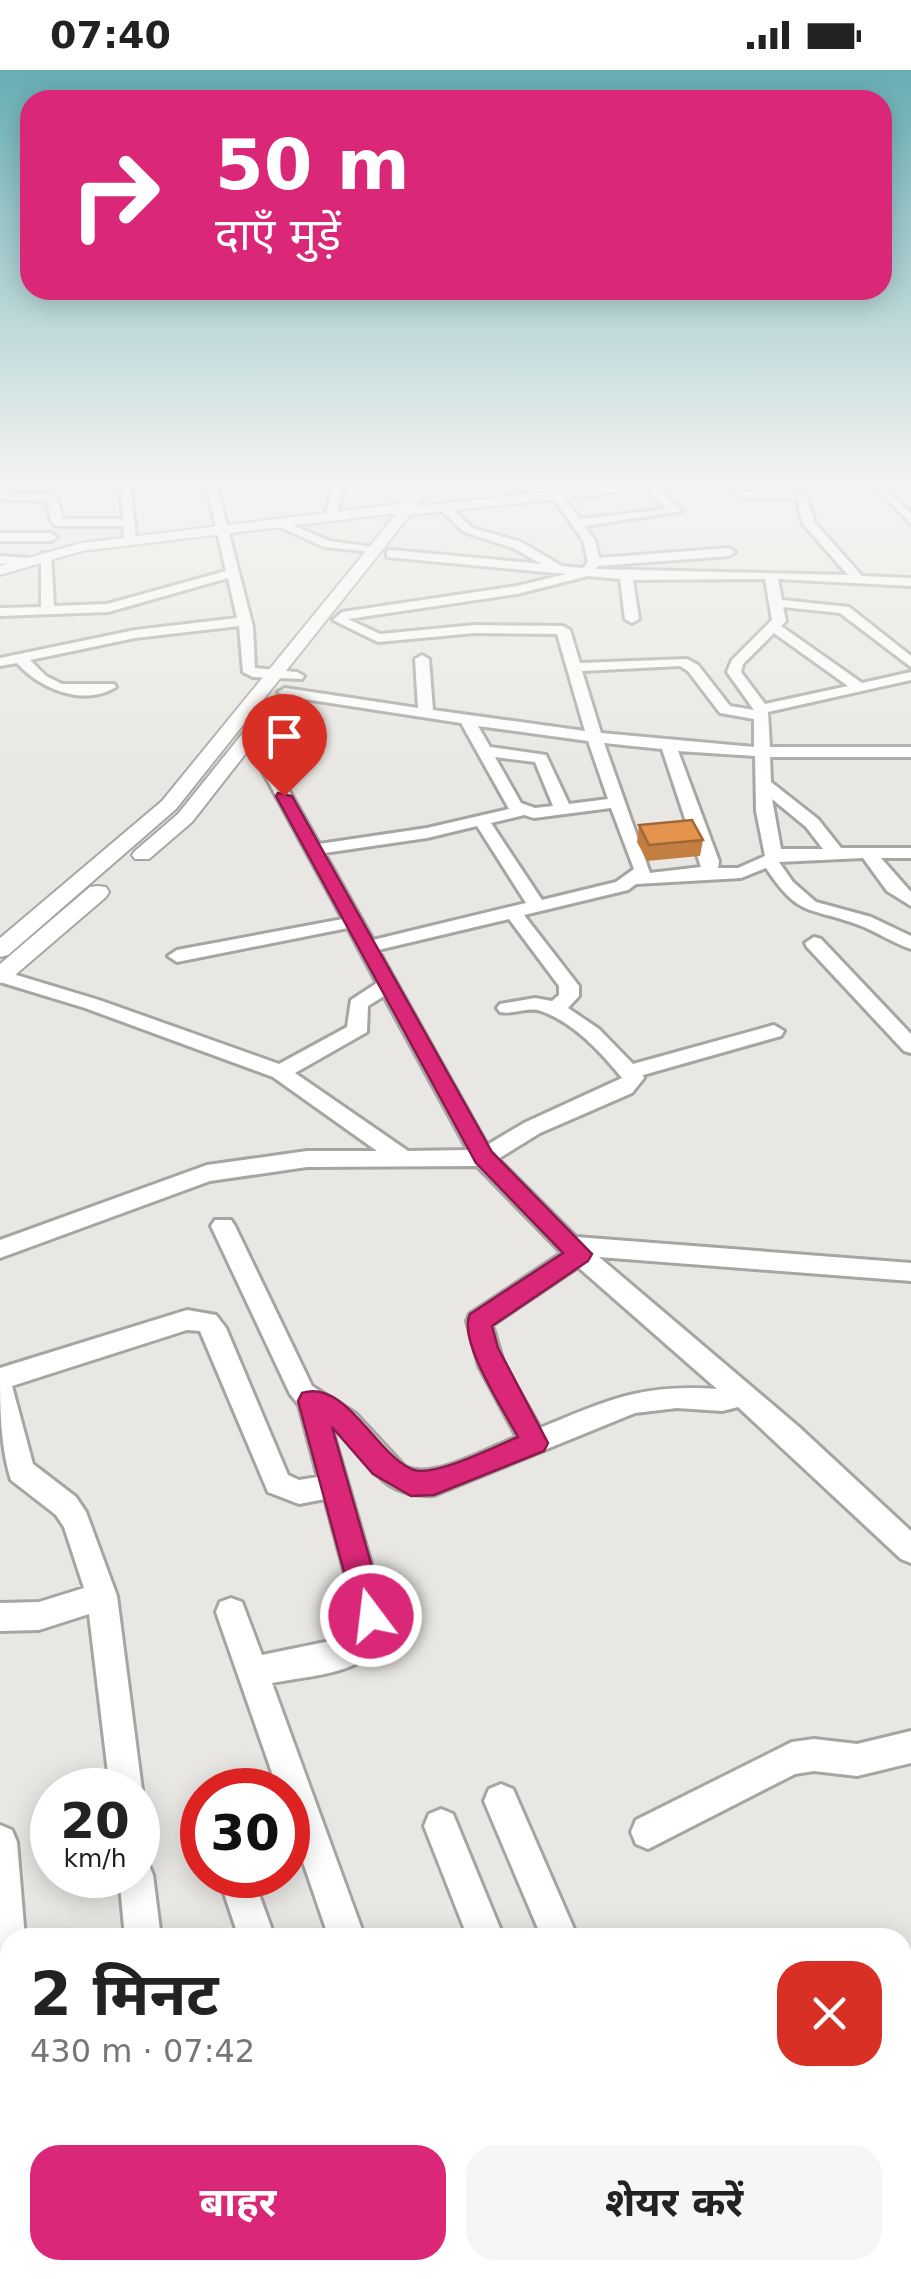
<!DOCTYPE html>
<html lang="hi">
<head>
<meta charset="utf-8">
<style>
	body { margin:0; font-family:"DejaVu Sans","Noto Sans Devanagari",sans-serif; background:#f6f6f6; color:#222; height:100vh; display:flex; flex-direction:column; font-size:38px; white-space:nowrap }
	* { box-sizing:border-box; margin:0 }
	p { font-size:32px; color:#767676 }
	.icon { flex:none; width:55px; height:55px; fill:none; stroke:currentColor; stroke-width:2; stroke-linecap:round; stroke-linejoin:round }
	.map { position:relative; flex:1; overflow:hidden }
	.panel { position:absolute; left:0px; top:1858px; width:912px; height:352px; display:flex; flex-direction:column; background:#fff; border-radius:30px 30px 0 0; box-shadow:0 5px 25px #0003 }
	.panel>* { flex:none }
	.guide { position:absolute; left:20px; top:20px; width:872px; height:210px; border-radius:30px; box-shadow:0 5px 25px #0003; background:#db2777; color:#fff; overflow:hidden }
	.speed { position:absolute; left:30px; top:1698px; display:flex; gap:20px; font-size:50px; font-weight:700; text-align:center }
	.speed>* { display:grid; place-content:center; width:130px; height:130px; border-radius:50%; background:#fff; box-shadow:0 5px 25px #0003; line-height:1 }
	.speed small { font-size:25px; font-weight:400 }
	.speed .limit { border:15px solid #d22; background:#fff; color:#111 }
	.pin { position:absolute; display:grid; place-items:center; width:85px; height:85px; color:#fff; margin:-102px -42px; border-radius:50% 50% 50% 0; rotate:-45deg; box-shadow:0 0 10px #0007 }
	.pin .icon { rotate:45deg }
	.me { position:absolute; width:110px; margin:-55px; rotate:345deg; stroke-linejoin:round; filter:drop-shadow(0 0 8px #0008) }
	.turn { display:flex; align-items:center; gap:35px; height:210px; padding:0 30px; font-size:45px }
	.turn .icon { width:130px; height:130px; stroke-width:2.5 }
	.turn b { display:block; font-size:70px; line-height:85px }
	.round { display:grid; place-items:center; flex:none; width:105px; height:105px; border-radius:30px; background:#f6f6f6 }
	.head { display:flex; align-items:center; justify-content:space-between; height:170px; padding:0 30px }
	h1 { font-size:60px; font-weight:700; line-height:75px }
	.primary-button { display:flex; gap:20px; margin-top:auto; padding:20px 30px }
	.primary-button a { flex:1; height:115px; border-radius:30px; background:#db2777; color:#fff; font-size:40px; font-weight:700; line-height:115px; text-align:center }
	.primary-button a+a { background:#f6f6f6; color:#222 }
	.status { display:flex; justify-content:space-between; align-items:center; height:70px; padding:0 50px; background:#fff; direction:ltr }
	.status svg { height:28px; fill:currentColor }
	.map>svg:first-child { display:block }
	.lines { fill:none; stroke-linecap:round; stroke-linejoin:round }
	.minor-casing { stroke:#a6a5a1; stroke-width:6 }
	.tertiary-casing { stroke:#a6a5a1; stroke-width:4 }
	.minor { fill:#fff; fill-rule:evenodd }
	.tertiary { fill:#fff; fill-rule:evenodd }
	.wall { fill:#c37e41 }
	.building { fill:#e3934c; stroke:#9f6735; stroke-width:2.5 }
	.route { fill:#db2777; stroke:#8e194d; stroke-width:2.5 }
</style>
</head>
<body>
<div class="status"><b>07:40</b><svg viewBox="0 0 49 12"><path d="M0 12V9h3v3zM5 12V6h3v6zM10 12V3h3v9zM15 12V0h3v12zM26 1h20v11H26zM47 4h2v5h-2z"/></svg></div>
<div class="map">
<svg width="911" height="2209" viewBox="0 0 911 2209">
	<rect width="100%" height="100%" fill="#e9e7e3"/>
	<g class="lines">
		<defs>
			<path id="minor" d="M 120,413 L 130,413 L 136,468 L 130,472 L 124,468 L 123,456 L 58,456 L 52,453 L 46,431 L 0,429 L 0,423 L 51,425 L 57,428 L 63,449 L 123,449 Z
				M 206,413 L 216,413 L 253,557 L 255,598 L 297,602 L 304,606 L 302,609 L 253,607 L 243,602 L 239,556 L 135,568 L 30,590 L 46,606 L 62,614 L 114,614 L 116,617 C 84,637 40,619 17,593 L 0,596 L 0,588 L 135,560 L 237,548 L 228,508 L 108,542 L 0,546 L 0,538 L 41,537 L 41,491 L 0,494 L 0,486 L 41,489 L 43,483 L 51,483 L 54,536 L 107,534 L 226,501 Z
				M 334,413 L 344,413 L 337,446 L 331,449 L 325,446 Z
				M 641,413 L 652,413 L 682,441 L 584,456 L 595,470 L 599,488 L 729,478 L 735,482 L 729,486 L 598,496 L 595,499 L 848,505 L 803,454 L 797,429 L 744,428 L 717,413 L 730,413 L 746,422 L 806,424 L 815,453 L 862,506 L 911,508 L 911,516 L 778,509 L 782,530 L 849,537 L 911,586 L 911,597 L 840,543 L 783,537 L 786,551 L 781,556 L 862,613 L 911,602 L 911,610 L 768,642 L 770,677 L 911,677 L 911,687 L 770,687 L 771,712 L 818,749 L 841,778 L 911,778 L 911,788 L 881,788 L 911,822 L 911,836 L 887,821 L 863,788 L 779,792 L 793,812 L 816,832 L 871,847 L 911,866 L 911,879 C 893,873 877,862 859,855 C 809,836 800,849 766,798 L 741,808 L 636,814 L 628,820 L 524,845 L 579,916 L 579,926 L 568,938 L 599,959 L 633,994 L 774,955 L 784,961 L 781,966 L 643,1005 L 644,1008 L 632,1023 L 540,1063 L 498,1089 L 576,1167 L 911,1193 L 911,1211 L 599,1187 L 799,1357 L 911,1461 L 911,1493 L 901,1489 L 738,1337 L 722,1341 L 677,1338 L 635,1343 L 434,1425 C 373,1428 373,1385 331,1356 L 386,1545 C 386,1605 316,1604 272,1613 L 365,1868 L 329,1868 L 288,1748 L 288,1720 L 278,1720 L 216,1542 L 220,1532 L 231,1528 L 242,1532 L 262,1585 L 345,1568 L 354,1561 L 356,1545 L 325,1429 L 299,1434 L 268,1422 L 200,1261 L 187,1260 L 12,1316 L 33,1394 L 76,1427 L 86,1442 L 117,1526 L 142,1720 L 138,1732 L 138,1720 L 110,1720 L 89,1544 L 39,1560 L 0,1561 L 0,1533 L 39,1532 L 84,1518 L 64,1457 L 56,1445 L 11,1410 C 0,1375 0,1335 0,1298 L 187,1240 L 216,1245 L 226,1258 L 288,1405 L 299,1410 L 318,1407 L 299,1335 L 290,1324 L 211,1156 L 215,1150 L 231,1150 L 235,1156 L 312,1316 L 356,1344 L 405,1397 C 432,1411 489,1378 517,1367 L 479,1296 L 467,1251 L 470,1244 L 562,1183 L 477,1096 L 307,1097 L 210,1111 L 0,1188 L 0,1170 L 207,1095 L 307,1081 L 377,1081 L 273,1007 L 85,938 L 0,912 L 0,900 L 99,930 L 279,994 L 347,957 L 351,930 L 377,913 L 348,858 L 177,892 L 168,886 L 177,880 L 343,849 L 243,665 L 256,662 L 319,774 L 427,758 L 509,739 L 461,653 L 285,626 L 278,622 L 285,618 L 418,638 L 415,589 L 422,585 L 429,589 L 433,640 L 585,661 L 557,564 L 475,563 L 378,572 L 333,550 L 342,542 L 517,516 L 566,504 L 387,487 L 387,481 L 391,480 L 542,494 L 513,478 L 464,462 L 441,440 L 441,436 L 449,436 L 472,458 L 521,472 L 562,496 L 583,498 L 588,492 L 583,470 L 548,421 L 557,419 L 580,449 L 667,439 ZM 588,506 L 620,509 L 625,549 L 632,553 L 639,549 L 633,510 L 765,509 L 772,550 L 732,590 L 727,602 L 754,640 L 730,636 L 698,595 L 687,589 L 580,593 L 570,560 L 563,556 L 475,555 L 380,564 L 348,549 L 517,524 ZM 774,563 L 848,616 L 765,634 L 741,602 L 743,594 ZM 680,596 L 688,601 L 720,643 L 754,649 L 754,677 L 601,663 L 582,601 ZM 478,656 L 588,671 L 608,729 L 569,734 L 546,685 L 490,677 ZM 604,673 L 662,679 L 701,797 L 650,803 ZM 678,681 L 755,686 L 756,741 L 765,786 L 738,798 L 718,798 L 719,791 ZM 495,687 L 535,692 L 553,736 L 535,738 L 521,733 ZM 772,729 L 806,757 L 823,779 L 781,779 ZM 611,738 L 634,799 L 616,812 L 542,830 L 491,753 L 524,745 L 534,748 ZM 477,756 L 526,833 L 373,870 L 324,783 L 427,768 ZM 509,849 L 559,916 L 559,925 L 552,931 L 535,928 L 500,934 L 497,938 L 500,942 C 513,945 528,936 541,941 C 573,952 600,981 622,1008 L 524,1053 L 487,1075 L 378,880 ZM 384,926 L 468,1080 L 408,1081 L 295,1003 L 367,962 L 368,936 ZM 578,1197 L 717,1319 C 640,1314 609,1330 540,1358 L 504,1295 L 492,1255 Z
				M 872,413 L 883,413 L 911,444 L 911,454 Z
				M 280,450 L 330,471 L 380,478 L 374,482 L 324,477 L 276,455 Z
				M 0,463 L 51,463 L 57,467 L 51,471 L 0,471 Z
				M 814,867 L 821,869 L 911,964 L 911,983 L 904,981 L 807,877 L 805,873 Z
				M 911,1661 L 911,1693 L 857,1706 L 814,1701 L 795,1704 L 648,1779 L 636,1774 L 631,1762 L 636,1750 L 792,1672 L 814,1669 L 857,1674 Z
				M 501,1714 L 513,1719 L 578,1868 L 542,1868 L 484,1731 L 489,1719 Z
				M 441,1739 L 453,1744 L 504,1868 L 468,1868 L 424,1756 L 429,1744 Z
				M 0,1755 L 12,1760 L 17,1772 L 25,1868 L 10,1868 L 10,1922 L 0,1918 Z
				M 138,1788 L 148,1793 L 153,1805 L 161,1868 L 125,1868 L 119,1805 L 138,1805 Z
				M 218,1805 L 252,1805 L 275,1868 L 239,1868 Z
				M 10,2194 L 10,2200 L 49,2200 L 50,2209 L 8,2209 Z
				M 158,2200 L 200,2200 L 201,2209 L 159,2209 Z
				M 351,2200 L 393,2200 L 396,2209 L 354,2209 Z
				M 440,2200 L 482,2200 L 485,2209 L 443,2209 Z"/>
			<path id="tertiary" d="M 420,413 L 434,413 L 417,436 L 629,413 L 674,413 L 667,417 L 410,445 L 176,739 L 8,885 L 0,887 L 0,868 L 162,731 L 397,443 L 82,481 L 0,505 L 0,496 L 81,473 L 399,434 Z
				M 269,637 L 278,642 L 192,752 L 149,789 L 135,789 L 132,785 L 135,781 L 178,744 L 263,638 Z
				M 98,816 L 106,817 L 109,822 L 106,827 L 8,911 L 0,913 L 0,894 L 90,817 Z
				M 911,2008 L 911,2057 L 902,2060 L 902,2011 Z
				M 640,2200 L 699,2200 L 695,2209 L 636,2209 Z"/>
		</defs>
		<use href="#minor" class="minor-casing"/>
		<use href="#tertiary" class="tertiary-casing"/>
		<use href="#minor" class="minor"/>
		<use href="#tertiary" class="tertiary"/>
	</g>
	<path class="wall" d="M 639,755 L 703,770 L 700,786 L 647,791 L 637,772 Z"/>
	<path class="building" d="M 692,750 L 703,770 L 649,775 L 639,755 Z"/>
	<linearGradient id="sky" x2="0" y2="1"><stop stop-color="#67aeb4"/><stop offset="0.57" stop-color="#f5f4f2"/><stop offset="1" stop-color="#f5f4f2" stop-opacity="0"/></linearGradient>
	<rect width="911" height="722" fill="url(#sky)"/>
	<path class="route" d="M 278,723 L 292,726 L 492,1082 L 592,1184 L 588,1191 L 492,1256 L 498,1278 L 548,1373 L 544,1381 L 434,1425 L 411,1426 L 373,1404 L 332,1357 L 386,1546 L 382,1556 L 371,1560 L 360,1556 L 356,1546 L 298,1331 L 302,1323 C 346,1308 378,1388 414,1400 C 435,1407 496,1376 518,1367 C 504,1341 457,1270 470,1244 L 563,1183 L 476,1093 L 276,726 Z"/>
</svg>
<div class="speed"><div>20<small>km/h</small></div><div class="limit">30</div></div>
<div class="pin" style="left:284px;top:726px;background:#d93025"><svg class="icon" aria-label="arrive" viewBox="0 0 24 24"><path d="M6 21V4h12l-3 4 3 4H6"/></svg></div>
<svg class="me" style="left:371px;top:1546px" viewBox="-20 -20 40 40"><circle r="17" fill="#db2777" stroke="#fff" stroke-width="3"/><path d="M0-11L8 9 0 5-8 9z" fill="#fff"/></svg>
<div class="guide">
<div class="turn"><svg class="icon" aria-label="right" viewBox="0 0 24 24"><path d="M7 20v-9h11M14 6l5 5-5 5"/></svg><div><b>50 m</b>दाएँ मुड़ें</div></div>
</div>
<section class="panel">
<div class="head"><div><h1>2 मिनट</h1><p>430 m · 07:42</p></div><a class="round" style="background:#d93025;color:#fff"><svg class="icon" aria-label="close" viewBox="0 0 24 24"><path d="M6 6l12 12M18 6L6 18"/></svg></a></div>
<div class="primary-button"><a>बाहर</a><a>शेयर करें</a></div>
</section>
</div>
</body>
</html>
